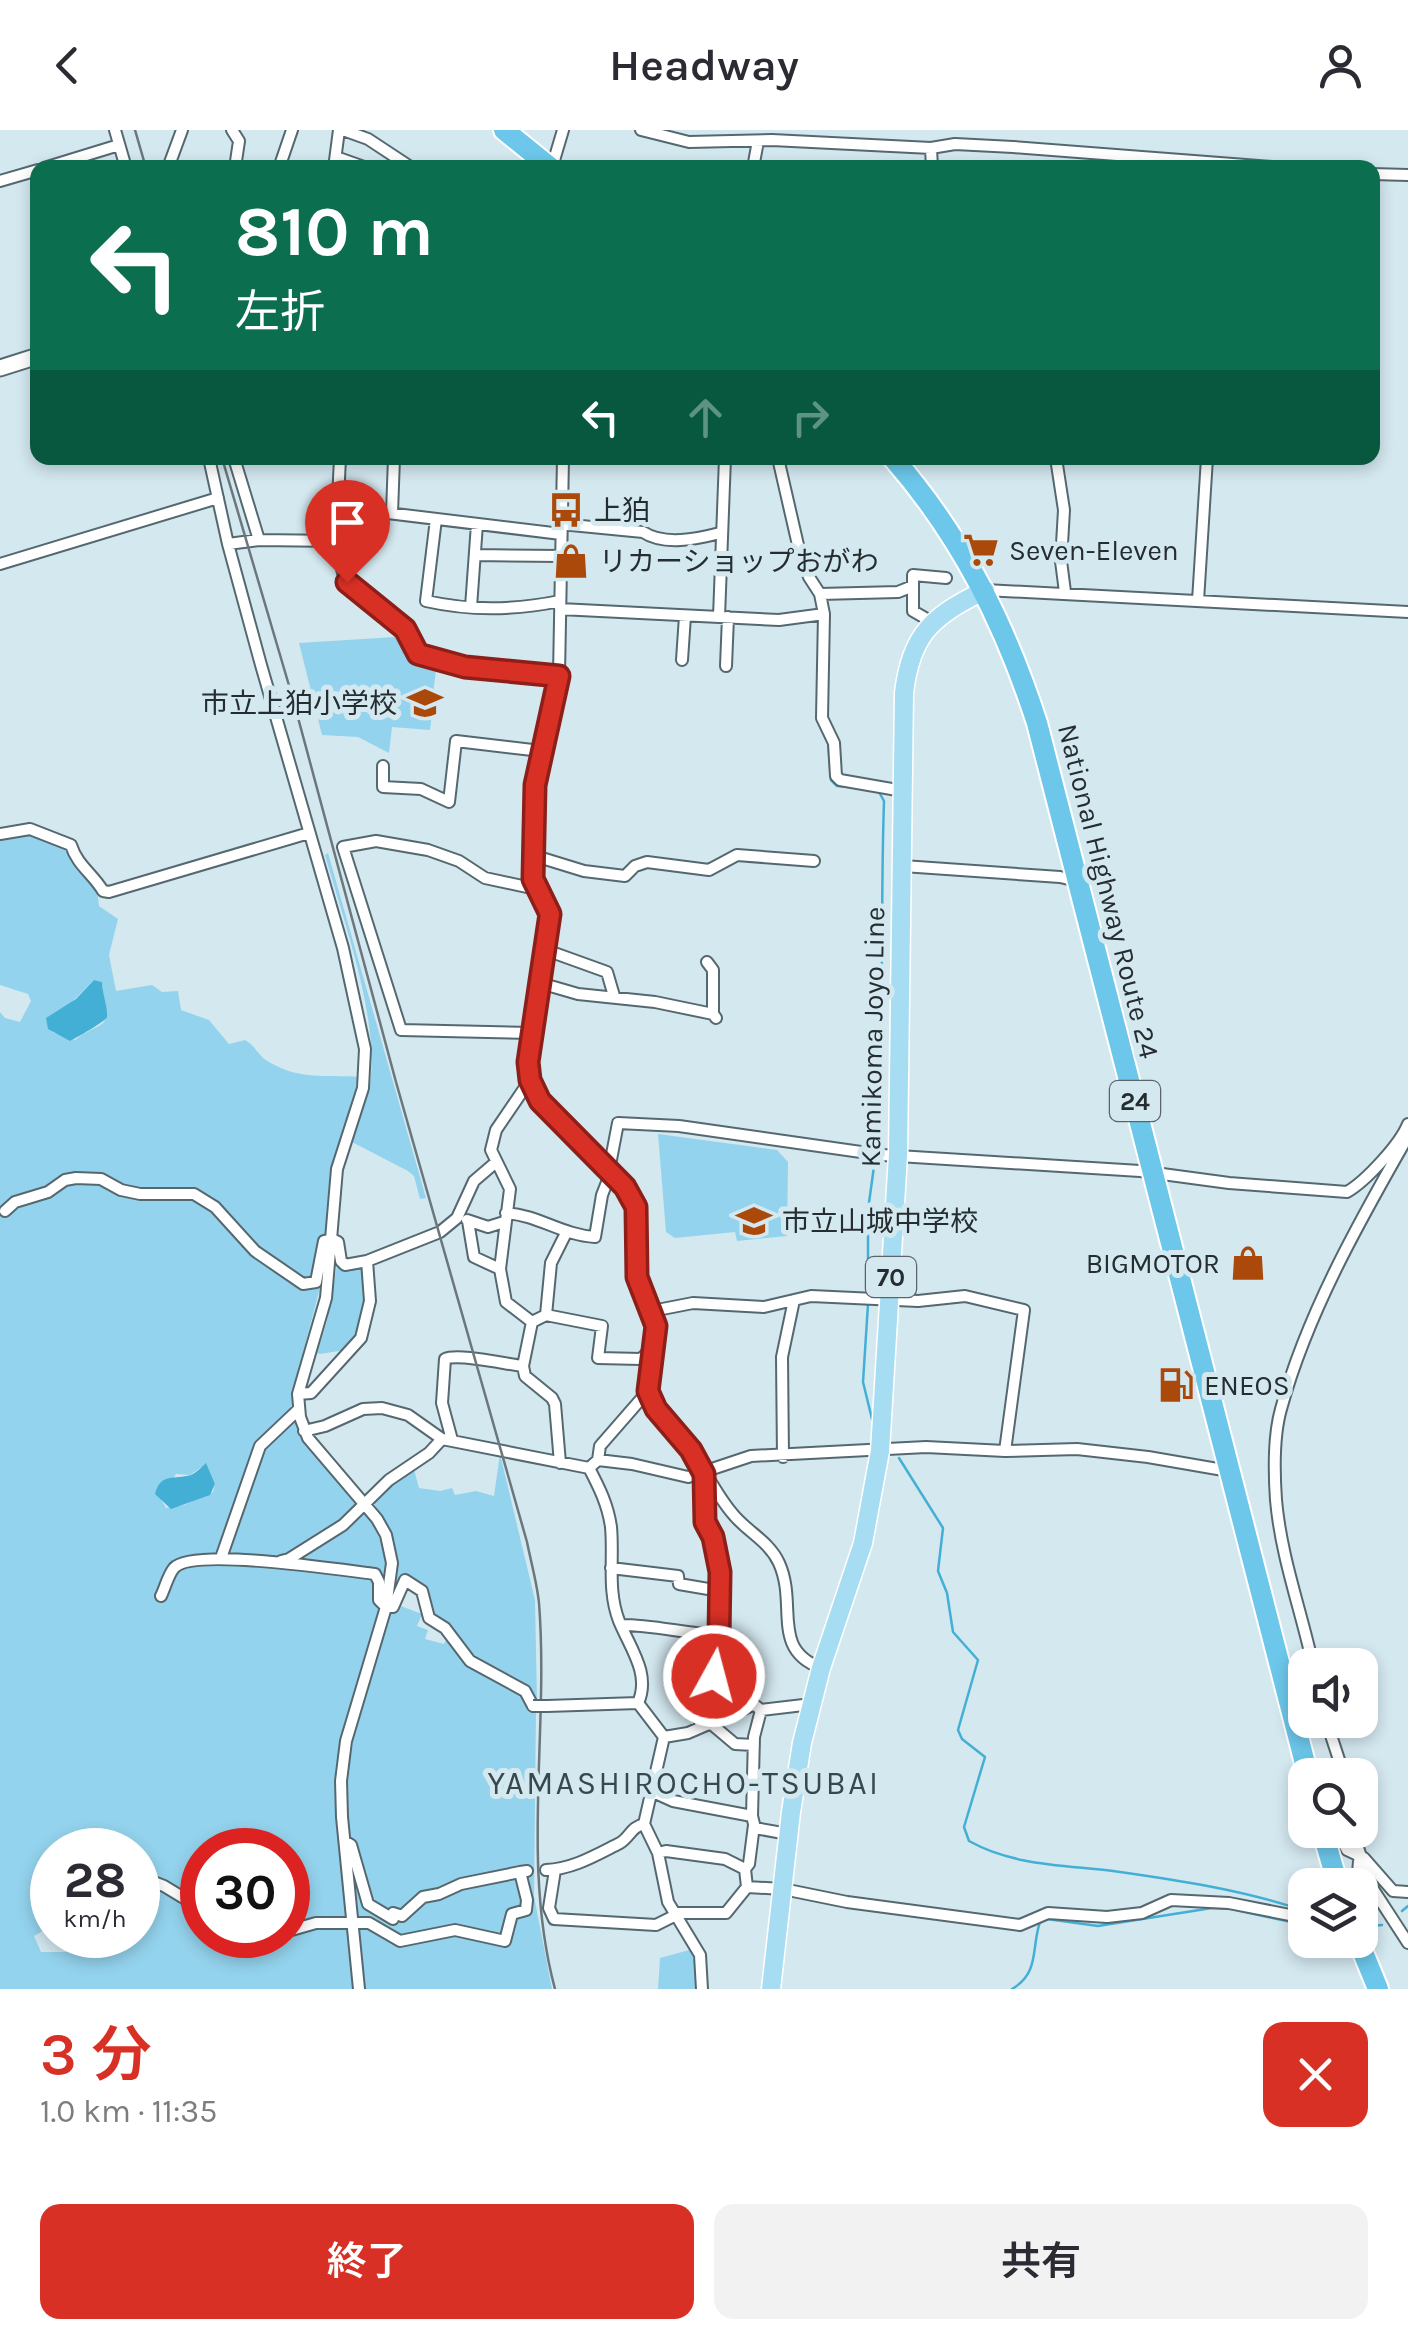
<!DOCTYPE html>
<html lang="ja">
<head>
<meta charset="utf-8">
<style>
	body { margin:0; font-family:Karla,"Noto Sans JP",sans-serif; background:#f2f2f3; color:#2b2b33; height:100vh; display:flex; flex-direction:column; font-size:38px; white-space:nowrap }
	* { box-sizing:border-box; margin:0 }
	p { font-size:32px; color:#7c7c81 }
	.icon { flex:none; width:55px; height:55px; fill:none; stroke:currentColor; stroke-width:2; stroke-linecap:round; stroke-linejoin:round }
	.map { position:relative; height:1859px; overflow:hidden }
	.panel { display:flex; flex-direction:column; background:#fff; flex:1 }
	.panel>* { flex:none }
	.guide { position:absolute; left:30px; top:30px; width:1350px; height:305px; border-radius:20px; box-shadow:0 5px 15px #0003; background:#0b6e4f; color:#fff; overflow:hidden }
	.buttons { position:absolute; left:1288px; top:1518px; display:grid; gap:20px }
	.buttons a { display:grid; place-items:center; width:90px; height:90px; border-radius:20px; background:#fff; box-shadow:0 5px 15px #0003; font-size:50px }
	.speed { position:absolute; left:30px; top:1698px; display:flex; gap:20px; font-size:50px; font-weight:700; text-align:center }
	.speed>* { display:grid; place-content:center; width:130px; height:130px; border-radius:50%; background:#fff; box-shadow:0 5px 15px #0003; line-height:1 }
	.speed small { font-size:25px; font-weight:400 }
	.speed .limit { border:15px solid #d22; background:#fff; color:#111 }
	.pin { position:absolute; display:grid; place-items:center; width:85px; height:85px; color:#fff; margin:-102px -42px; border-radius:50% 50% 50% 0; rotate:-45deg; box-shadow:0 0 10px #0007 }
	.pin .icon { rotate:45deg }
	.me { position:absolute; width:110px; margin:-55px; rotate:7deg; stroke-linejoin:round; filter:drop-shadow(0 0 8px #0008) }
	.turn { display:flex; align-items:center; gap:35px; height:210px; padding:0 40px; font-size:45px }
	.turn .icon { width:130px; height:130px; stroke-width:2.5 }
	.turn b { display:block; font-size:70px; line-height:85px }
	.lanes { display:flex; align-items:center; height:95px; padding:0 40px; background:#0003; justify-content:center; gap:50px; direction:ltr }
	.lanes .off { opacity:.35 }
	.round { display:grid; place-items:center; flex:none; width:105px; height:105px; border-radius:20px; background:#f2f2f3 }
	.headline { display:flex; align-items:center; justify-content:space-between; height:170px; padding:0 40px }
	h1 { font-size:60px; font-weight:600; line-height:75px; color:#d93025 }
	.cta { display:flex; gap:20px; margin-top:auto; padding:20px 40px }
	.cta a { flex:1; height:115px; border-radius:20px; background:#d93025; color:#fff; font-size:40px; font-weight:600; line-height:115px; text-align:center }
	.cta a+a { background:#f2f2f3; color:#2b2b33 }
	header { display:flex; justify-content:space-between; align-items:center; height:130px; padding:0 40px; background:#fff; font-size:45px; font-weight:600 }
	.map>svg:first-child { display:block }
	.green { fill:#94d3ed; fill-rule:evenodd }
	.water { fill:#44afd5 }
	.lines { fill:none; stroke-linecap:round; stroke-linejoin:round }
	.stream { stroke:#44afd5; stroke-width:2.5 }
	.street-casing { stroke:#56686f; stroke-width:14 }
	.secondary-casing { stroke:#56686f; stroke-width:19 }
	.primary-casing { stroke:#fff; stroke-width:21 }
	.highway-casing { stroke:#fff; stroke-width:24 }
	.street { stroke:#fff; stroke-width:10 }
	.secondary { stroke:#fff; stroke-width:15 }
	.primary { stroke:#a7ddf2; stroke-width:18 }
	.highway { stroke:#6cc7ea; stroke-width:20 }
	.rail { stroke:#6b777c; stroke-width:2.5 }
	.street-bridge-casing { stroke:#56686f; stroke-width:14; stroke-linecap:butt }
	.street-bridge { stroke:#fff; stroke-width:10 }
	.route-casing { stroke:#8d1f18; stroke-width:25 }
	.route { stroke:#d93025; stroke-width:18 }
	.labels { text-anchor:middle; stroke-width:10; stroke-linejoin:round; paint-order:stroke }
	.shield { fill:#d4e8f0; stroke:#5a656a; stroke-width:2.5 }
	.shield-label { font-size:25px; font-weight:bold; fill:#262d30 }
	.poi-label { font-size:28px; fill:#262d30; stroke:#d4e8f0; text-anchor:start }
	.street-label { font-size:28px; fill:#262d30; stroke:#d4e8f0 }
	.quarter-label { font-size:32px; letter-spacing:2.5px; fill:#38484f; stroke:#d4e8f0 }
</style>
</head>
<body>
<header><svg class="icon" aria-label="back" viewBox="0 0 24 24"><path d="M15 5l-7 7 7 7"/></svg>Headway<svg class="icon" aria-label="person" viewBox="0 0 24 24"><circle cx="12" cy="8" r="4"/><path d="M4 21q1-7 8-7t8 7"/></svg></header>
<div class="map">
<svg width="1408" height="1859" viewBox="0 0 1408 1859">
	<rect width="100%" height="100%" fill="#d4e8f0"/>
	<path class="green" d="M 395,507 L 413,535 L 436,541 L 433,563 L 423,563 L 422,580 L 432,582 L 430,600 L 392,597 L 389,623 L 358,607 L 322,605 L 299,513 Z
		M 28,702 L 69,718 L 97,758 L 99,776 L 118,789 L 109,825 L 116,861 L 152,855 L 162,862 L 178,861 L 181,880 L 209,890 L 229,914 L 245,910 C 256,916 258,926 269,932 C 302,951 324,944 359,947 L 331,1038 L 325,1139 L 292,1264 L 294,1288 L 302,1310 L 372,1393 L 383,1416 L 386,1433 L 380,1476 L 344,1595 L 335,1651 L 336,1687 L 353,1859 L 0,1859 L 0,882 L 5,888 L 20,892 L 31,871 L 28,864 L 0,855 L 0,708 ZM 94,850 L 102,852 C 102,861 110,886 103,893 C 99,897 84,902 75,910 L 52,902 L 71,873 ZM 206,1334 L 215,1354 L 213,1362 L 184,1375 L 166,1378 L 161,1369 L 176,1344 L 190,1345 ZM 52,1720 L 138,1720 L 138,1805 L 79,1805 L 72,1822 L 41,1822 L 34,1806 C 63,1795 52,1746 52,1720 ZM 202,1720 L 288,1720 L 288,1805 L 202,1805 Z
		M 328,723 L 426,1068 L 420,1069 L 414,1046 L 408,1041 L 350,1011 C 356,993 365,977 369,960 C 382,895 343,789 325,725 Z
		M 658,1004 L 777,1020 L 788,1032 L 787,1106 L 737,1111 L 735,1102 L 675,1108 L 666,1102 Z
		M 337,1135 L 340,1139 L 364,1135 L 367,1164 L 359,1207 L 345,1220 L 320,1224 L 317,1223 L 327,1191 Z
		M 500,1324 L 535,1470 L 537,1571 L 533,1574 L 526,1560 L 477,1534 L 431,1486 L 426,1465 L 404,1448 L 392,1473 C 400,1446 400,1420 387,1394 C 381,1384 374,1378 373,1366 L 413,1336 L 419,1358 L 440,1361 L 452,1358 L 455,1365 L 476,1361 L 494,1366 Z
		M 398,1475 L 422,1484 L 417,1496 L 428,1500 L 425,1509 L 444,1514 L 448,1506 C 470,1539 511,1548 536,1578 L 534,1766 L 552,1859 L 365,1859 L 347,1686 L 347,1651 L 355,1597 L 388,1484 Z
		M 693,1819 L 699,1835 L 699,1859 L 658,1859 L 660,1828 Z"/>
	<path class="water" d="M 94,850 L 102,852 C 102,861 108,879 107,887 C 106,891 76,908 70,911 L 48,899 L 46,888 L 76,869 Z
		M 206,1333 L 215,1354 L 210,1365 L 171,1379 L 155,1364 C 161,1342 174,1350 191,1345 C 196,1343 203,1336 206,1333 Z"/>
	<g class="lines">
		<path class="stream" d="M 828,611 L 831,650 L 837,656 L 851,657
			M 875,1021 C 885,905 880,788 884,671 L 879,662
			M 868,1166 L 868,1080 L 875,1029
			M 868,1174 L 863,1252 L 872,1289
			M 899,1328 L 943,1398 L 938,1441 L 947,1463 L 953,1502 L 978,1530 L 958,1600 L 962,1609 L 985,1627 L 964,1697 L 969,1711 C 1014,1736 1064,1735 1113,1741 C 1177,1750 1244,1760 1305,1781
			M 1402,1781 L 1408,1776
			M 1360,1797 L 1382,1795
			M 1012,1859 C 1040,1843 1031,1818 1040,1792 L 1047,1789 L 1098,1796 L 1212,1778 L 1231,1779 L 1305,1795"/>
		<defs>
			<path id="street" d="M 115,0 L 126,38
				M 232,0 L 239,11 L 235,38
				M 343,0 L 368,9 L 412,38
				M 641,0 L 689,12 L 772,10 L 931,18 L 955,14 L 1013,17 L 1286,38
				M 931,18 L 932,38
				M 336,27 L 367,38
				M 552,37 L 563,0
				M 44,38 L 119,15
				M 168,38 L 182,0
				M 279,38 L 292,0
				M 334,38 L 339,0
				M 753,38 L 758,11
				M 1372,44 L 1408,45
				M 0,51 L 38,40
				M 209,328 L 228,414 L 261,535 L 343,818 L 365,919 L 363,958 L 337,1039 L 326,1168 L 298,1264 L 300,1287 L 308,1308 L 377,1389 L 386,1405 L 392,1433 L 386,1477 L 346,1611 L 341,1651 L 342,1687 L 359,1859
				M 234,328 L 259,410 L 338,411
				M 340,328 C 339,354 333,431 347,452 C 354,462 369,468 379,475 C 397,488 408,504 418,524 L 465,537 L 559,545
				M 563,328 L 559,545 C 555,577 543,606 537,637 C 531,667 533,702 532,732 C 532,758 551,773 550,798 L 532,903 L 530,950 L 550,982 L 631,1065 L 637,1083 L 637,1147 L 656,1196 L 648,1261 L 651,1270 C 661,1288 677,1302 689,1318 C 705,1339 715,1363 732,1383 C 746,1401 769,1411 779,1433 C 798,1475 770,1519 821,1538
				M 778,328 L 798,415 L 809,447 L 820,464 L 824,484 L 822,588 L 834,613 L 836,646 L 840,650 L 903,661
				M 1056,328 L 1064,380 L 1061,431 L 1065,462
				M 338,377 L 561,404
				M 392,383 L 394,328
				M 436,389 L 426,471 C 470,481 516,480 560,471
				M 561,394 L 643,402 C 664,416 697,409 720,403
				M 228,414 L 259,410
				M 476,425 L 561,426
				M 0,434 L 218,368
				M 913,456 L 913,445 L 946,448
				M 985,460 L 1408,482
				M 820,464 L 898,462 L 913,456 L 913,481 L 932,492
				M 1198,471 L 1207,328
				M 471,477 L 477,394
				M 560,479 L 779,490 L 824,484
				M 719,487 L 725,328
				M 682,530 L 685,486
				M 726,536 L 728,487
				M 383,636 L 383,657 L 421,659 L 449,672 L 456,611 L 541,621
				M 0,704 L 30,699 L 71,715 C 77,735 93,744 103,761 L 109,762 L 309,703
				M 532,725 L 584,741 L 625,746 L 635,736 L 647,732 L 709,740 L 737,725 L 814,731
				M 903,736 L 1060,747 L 1077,751
				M 546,820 L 607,842 L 614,866
				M 707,832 L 713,840 L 713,884 L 716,888
				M 540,853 L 578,864 L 655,872 L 713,884
				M 532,903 L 401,900 L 343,717 L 376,711 L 428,720 L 459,731 L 485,748 L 536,759
				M 530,950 L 496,1000 L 491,1020 L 510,1059 L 500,1139 L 506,1172 L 532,1192
				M 609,1040 L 618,993 L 679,996 L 882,1025 L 1140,1041 L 1229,1053 L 1347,1062 C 1366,1051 1400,1014 1408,994
				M 5,1081 L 15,1072 L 48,1062 L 65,1050 L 76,1048 L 101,1049 L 121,1060 L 140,1064 L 194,1064 L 215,1077 L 255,1121 L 303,1154 L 316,1152 L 324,1111 L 332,1109 L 338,1112 L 341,1131 L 345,1135 L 367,1131
				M 506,1083 C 538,1085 562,1105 595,1107 L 602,1065 L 611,1042
				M 467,1090 L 488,1097 L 504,1092
				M 468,1091 L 474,1127 L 500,1139
				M 652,1181 L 693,1173 L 764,1177 L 811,1166 L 918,1171 L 965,1166 L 1024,1180 L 1005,1321
				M 546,1185 L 602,1196 L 598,1228 L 641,1229 L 652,1218
				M 298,1264 L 311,1263 L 361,1208 L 370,1171 L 367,1131 L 440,1102 L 457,1088 L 474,1051 L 495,1033
				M 304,1301 L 325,1296 L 363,1279 L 382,1278 L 408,1285 L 442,1309 L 589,1338 L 598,1330 L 632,1334 L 688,1347 L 751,1326 L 926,1317 L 1005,1321 L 1077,1319 L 1148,1327 L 1229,1341
				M 452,1310 L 442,1273 L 445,1229 C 458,1223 505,1234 523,1236
				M 783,1327 L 782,1227 L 794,1170
				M 598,1330 L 600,1316 L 648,1261
				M 560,1333 L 555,1274 L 552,1268 L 525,1246 L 523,1236 L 532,1192 L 546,1185 L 551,1133 L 566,1103
				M 589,1338 C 599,1357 608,1375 611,1397 C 614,1429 607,1460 619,1491 C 630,1518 651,1544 638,1573
				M 705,1345 L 705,1391 L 713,1407 L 720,1442 L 719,1505 L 714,1546 L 741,1554 L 747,1569 L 761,1580 L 812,1574
				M 221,1428 L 260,1316 L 299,1279
				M 281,1431 L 289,1429 L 343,1395 L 389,1350 L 429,1323 L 442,1309
				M 611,1438 L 678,1446 L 679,1454 L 720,1461
				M 161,1466 C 165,1458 168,1445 174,1438 C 193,1417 342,1440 375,1444 L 379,1452 L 379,1470 L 386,1477 L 393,1477 L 405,1450 L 422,1461 L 429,1488 L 445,1498 L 470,1531 L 525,1561 L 533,1576
				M 622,1495 C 655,1495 686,1504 719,1505
				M 1313,1535 C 1301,1480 1281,1427 1276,1370 C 1274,1341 1273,1307 1281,1279 C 1307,1184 1359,1092 1407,1008
				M 638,1573 L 664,1607 L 644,1694 L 658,1723 L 668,1772 L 700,1825 L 702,1859
				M 547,1576 L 638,1573
				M 1326,1590 L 1344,1645
				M 709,1592 L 735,1614 L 754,1615
				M 701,1595 L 691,1565 L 694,1554 L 710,1555 L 714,1546
				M 664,1607 L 688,1603 L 753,1575
				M 653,1662 L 673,1671 L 752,1686 L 755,1698 L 788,1704
				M 752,1686 L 754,1607 L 761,1580
				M 1336,1700 L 1347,1720 L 1364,1728 L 1393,1761 L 1408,1762
				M 1352,1700 L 1371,1756 L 1408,1813
				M 346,1712 L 351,1715 L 368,1774 L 393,1789 L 393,1783 L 402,1786 L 423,1767 L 439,1764 L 461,1754 L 520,1742
				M 658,1723 L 666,1721 L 725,1729 L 745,1739 L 747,1757 L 783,1759 L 847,1772 L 1020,1795 L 1048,1783 L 1107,1787 L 1142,1783 L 1171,1770 L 1229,1773 L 1300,1787 L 1305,1785
				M 745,1739 L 749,1734 L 754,1695
				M 546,1740 C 573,1739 596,1725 620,1713 C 630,1707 631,1697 644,1694
				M 555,1740 L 549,1778 L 554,1789 L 656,1795 L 674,1786 L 675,1783 L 726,1783 L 747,1757
				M 138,1746 L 164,1756 L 202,1779
				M 1357,1755 L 1359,1731
				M 288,1801 L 316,1793 L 369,1793 L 400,1811 L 455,1800 L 505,1811 L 512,1784 L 526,1780 L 527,1770 L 520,1742 L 527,1741"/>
			<path id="secondary" d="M 0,238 L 38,226"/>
			<path id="primary" d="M 771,1859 L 791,1682 L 802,1613 L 821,1538 L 863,1413 L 880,1321 L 898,1025 L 904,563 C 911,503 933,486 985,460"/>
			<path id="highway" d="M 504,0 L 551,38
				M 893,328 C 961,406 1005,494 1037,593 L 1308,1645
				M 1322,1700 L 1338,1755
				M 1358,1810 L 1378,1859"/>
		</defs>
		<use href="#street" class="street-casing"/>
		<use href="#secondary" class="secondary-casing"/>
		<use href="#primary" class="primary-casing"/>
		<use href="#highway" class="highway-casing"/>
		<use href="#street" class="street"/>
		<use href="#secondary" class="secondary"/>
		<use href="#primary" class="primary"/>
		<use href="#highway" class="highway"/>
		<path class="rail" d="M 135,0 L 146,38
			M 222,328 L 293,569 L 396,952 L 527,1412 C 531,1432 537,1453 539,1473 C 549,1602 521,1732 555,1859"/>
		<defs>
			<path id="street-bridge" d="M 533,1576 L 547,1576"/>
		</defs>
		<use href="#street-bridge" class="street-bridge-casing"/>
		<use href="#street-bridge" class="street-bridge"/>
	</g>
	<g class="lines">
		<defs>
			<path id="route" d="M 347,452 L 405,499 L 418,524 L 465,537 L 559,546 L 535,655 L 533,749 L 550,784 L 528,932 L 530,950 L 540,971 L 625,1057 L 636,1077 L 637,1147 L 656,1196 L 648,1261 L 656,1279 L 691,1320 L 704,1344 L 705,1392 L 713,1407 L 720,1442 L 719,1505 L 714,1546"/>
		</defs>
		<use href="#route" class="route-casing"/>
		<use href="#route" class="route"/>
	</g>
	<defs>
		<symbol id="bus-bare" viewBox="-9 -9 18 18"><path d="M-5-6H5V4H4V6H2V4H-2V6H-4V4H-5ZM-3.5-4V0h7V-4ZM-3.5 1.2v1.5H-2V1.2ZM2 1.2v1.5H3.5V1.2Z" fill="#ab490b" stroke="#d4e8f0" stroke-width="2.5" paint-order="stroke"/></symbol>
		<symbol id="supermarket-bare" viewBox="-9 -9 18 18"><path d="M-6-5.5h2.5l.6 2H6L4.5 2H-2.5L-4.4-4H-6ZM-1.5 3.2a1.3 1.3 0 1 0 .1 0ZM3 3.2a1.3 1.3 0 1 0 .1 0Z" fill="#ab490b" stroke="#d4e8f0" stroke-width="2.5" paint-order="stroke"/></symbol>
		<symbol id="shop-bare" viewBox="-9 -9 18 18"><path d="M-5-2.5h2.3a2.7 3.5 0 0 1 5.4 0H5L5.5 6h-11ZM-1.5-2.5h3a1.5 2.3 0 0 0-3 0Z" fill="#ab490b" stroke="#d4e8f0" stroke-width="2.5" paint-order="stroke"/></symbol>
		<symbol id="school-bare" viewBox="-9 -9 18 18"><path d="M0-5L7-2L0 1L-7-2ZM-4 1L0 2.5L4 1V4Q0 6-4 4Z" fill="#ab490b" stroke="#d4e8f0" stroke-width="2.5" paint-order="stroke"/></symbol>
		<symbol id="fuel-bare" viewBox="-9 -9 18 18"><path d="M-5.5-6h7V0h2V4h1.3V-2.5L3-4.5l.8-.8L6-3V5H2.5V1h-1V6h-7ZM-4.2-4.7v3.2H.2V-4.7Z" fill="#ab490b" stroke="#d4e8f0" stroke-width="2.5" paint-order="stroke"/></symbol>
	</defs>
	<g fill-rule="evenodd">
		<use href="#bus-bare" x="541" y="355" width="50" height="50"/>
		<use href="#supermarket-bare" x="956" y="395" width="50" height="50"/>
		<use href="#shop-bare" x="546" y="406" width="50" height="50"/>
		<use href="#school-bare" x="400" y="548" width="50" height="50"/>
		<use href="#school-bare" x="729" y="1066" width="50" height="50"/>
		<use href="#shop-bare" x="1223" y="1108" width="50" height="50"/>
		<use href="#fuel-bare" x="1151" y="1230" width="50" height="50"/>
	</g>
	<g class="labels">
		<g class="shield">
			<rect x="1110" y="951" width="50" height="40" rx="8"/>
			<rect x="866" y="1127" width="50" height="40" rx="8"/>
		</g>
		<g class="shield-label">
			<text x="1135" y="980">24</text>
			<text x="891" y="1156">70</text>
		</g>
		<g class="poi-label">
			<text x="594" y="390">上狛</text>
			<text x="1009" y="430">Seven-Eleven</text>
			<text x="599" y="441">リカーショップおがわ</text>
			<text x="397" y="583" text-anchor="end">市立上狛小学校</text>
			<text x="782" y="1101">市立山城中学校</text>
			<text x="1220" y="1143" text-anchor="end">BIGMOTOR</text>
			<text x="1204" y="1265">ENEOS</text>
		</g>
		<g class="street-label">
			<text transform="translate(1109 761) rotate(76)" y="10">National Highway Route 24</text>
			<text transform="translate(872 907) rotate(-89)" y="10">Kamikoma Joyo Line</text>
		</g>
		<g class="quarter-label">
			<text x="684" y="1664">YAMASHIROCHO-TSUBAI</text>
		</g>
	</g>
</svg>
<div class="buttons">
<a><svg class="icon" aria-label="sound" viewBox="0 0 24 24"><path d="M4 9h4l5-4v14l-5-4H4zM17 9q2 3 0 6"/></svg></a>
<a><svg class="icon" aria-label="search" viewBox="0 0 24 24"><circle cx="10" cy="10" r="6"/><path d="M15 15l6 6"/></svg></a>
<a><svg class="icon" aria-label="layers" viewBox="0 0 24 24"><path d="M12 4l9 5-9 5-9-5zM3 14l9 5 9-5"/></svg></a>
</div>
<div class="speed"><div>28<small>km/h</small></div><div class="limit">30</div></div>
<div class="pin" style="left:347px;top:452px;background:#d93025"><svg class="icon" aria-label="arrive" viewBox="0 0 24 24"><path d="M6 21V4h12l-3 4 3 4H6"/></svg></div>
<svg class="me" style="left:714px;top:1546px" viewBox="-20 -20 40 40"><circle r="17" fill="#d93025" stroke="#fff" stroke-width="3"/><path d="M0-11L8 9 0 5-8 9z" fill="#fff"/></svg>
<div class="guide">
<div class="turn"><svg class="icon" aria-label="left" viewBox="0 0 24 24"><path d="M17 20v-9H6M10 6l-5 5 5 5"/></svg><div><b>810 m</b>左折</div></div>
<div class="lanes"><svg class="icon" aria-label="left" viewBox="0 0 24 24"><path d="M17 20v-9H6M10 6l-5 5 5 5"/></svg><svg class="icon off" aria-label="ahead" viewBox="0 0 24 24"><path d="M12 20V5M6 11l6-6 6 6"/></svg><svg class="icon off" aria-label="right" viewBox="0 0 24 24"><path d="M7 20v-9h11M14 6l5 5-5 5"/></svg></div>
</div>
</div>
<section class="panel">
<div class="headline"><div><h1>3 分</h1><p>1.0 km · 11:35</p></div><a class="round" style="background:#d93025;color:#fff"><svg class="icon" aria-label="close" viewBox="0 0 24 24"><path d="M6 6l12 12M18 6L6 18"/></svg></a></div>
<div class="cta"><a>終了</a><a>共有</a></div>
</section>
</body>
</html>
